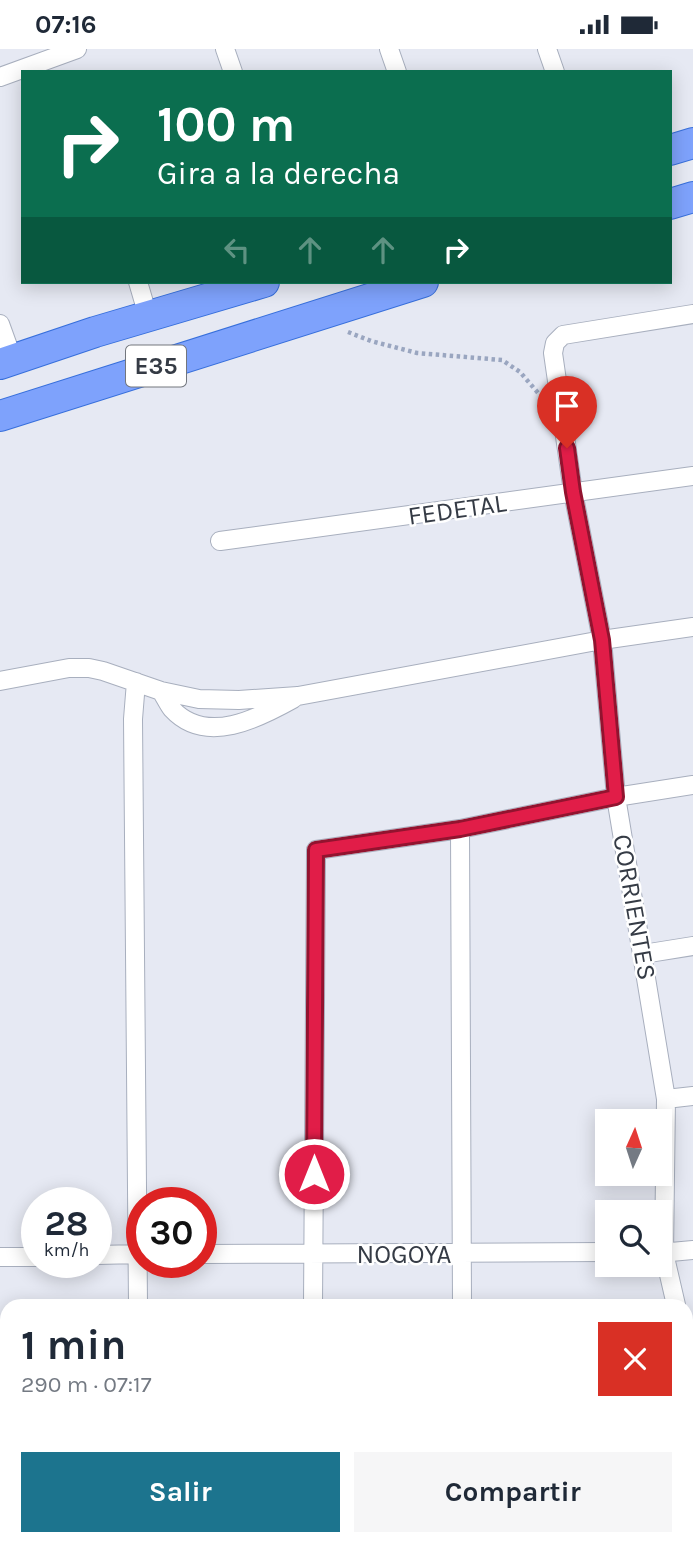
<!DOCTYPE html>
<html lang="es">
<head>
<meta charset="utf-8">
<style>
	body { margin:0; font-family:Karla,sans-serif; background:#f6f6f7; color:#1f2937; height:100vh; display:flex; flex-direction:column; font-size:26px; white-space:nowrap }
	* { box-sizing:border-box; margin:0 }
	p { font-size:23px; color:#747a83 }
	.icon { flex:none; width:38px; height:38px; fill:none; stroke:currentColor; stroke-width:2; stroke-linecap:round; stroke-linejoin:round }
	.map { position:relative; flex:1; overflow:hidden }
	.sheet { position:absolute; left:0px; top:1250px; width:693px; height:247px; display:flex; flex-direction:column; background:#fff; border-radius:21px 21px 0 0; box-shadow:0 4px 18px #0003 }
	.sheet>* { flex:none }
	.banner { position:absolute; left:21px; top:21px; width:651px; height:214px; border-radius:0px; box-shadow:0 4px 18px #0003; background:#0b6e4f; color:#fff; overflow:hidden }
	.needle { width:46px; rotate:3deg }
	.buttons { position:absolute; left:595px; top:1060px; display:grid; gap:14px }
	.buttons a { display:grid; place-items:center; width:77px; height:77px; border-radius:0px; background:#fff; box-shadow:0 4px 18px #0003; font-size:35px }
	.speed { position:absolute; left:21px; top:1138px; display:flex; gap:14px; font-size:35px; font-weight:700; text-align:center }
	.speed>* { display:grid; place-content:center; width:91px; height:91px; border-radius:50%; background:#fff; box-shadow:0 4px 18px #0003; line-height:1 }
	.speed small { font-size:18px; font-weight:400 }
	.speed .limit { border:10px solid #d22; background:#fff; color:#111 }
	.pin { position:absolute; display:grid; place-items:center; width:60px; height:60px; color:#fff; margin:-72px -30px; border-radius:50% 50% 50% 0; rotate:-45deg; box-shadow:0 0 7px #0007 }
	.pin .icon { rotate:45deg }
	.me { position:absolute; width:77px; margin:-38px; rotate:0deg; stroke-linejoin:round; filter:drop-shadow(0 0 5px #0008) }
	.turn { display:flex; align-items:center; gap:24px; height:147px; padding:0 21px; font-size:32px }
	.turn .icon { width:91px; height:91px; stroke-width:2.5 }
	.turn b { display:block; font-size:49px; line-height:60px }
	.lanes { display:flex; align-items:center; height:66px; padding:0 21px; background:#0003; justify-content:center; gap:35px; direction:ltr }
	.lanes .off { opacity:.35 }
	.round { display:grid; place-items:center; flex:none; width:74px; height:74px; border-radius:0px; background:#f6f6f7 }
	.head { display:flex; align-items:center; justify-content:space-between; height:119px; padding:0 21px }
	h1 { font-size:42px; font-weight:700; line-height:52px }
	.primary-button { display:flex; gap:14px; margin-top:auto; padding:14px 21px }
	.primary-button a { flex:1; height:80px; border-radius:0px; background:#1c748e; color:#fff; font-size:28px; font-weight:700; line-height:80px; text-align:center }
	.primary-button a+a { background:#f6f6f7; color:#1f2937 }
	.status { display:flex; justify-content:space-between; align-items:center; height:49px; padding:0 35px; background:#fff; direction:ltr }
	.status svg { height:19px; fill:currentColor }
	.map>svg:first-child { display:block }
	.lines { fill:none; stroke-linecap:round; stroke-linejoin:round }
	.minor-casing { stroke:#a8afbe; stroke-width:20 }
	.trunk-casing { stroke:#376fdb; stroke-width:32 }
	.path { stroke:#9aa6c0; stroke-width:4.5; stroke-dasharray:3.5 3.5; stroke-linecap:butt }
	.minor { stroke:#fff; stroke-width:18 }
	.trunk { stroke:#7ea2fc; stroke-width:30 }
	.route-casing { stroke:#92132f; stroke-width:18 }
	.route { stroke:#e11d48; stroke-width:12 }
	.labels { text-anchor:middle; stroke-width:5; stroke-linejoin:round; paint-order:stroke }
	.shield { fill:#fff; stroke:#72767d; stroke-width:2 }
	.shield-label { font-size:24px; font-weight:bold; fill:#353b45 }
	.street-label { font-size:26px; fill:#353b45; stroke:#fff }
</style>
</head>
<body>
<div class="status"><b>07:16</b><svg viewBox="0 0 49 12"><path d="M0 12V9h3v3zM5 12V6h3v6zM10 12V3h3v9zM15 12V0h3v12zM26 1h20v11H26zM47 4h2v5h-2z"/></svg></div>
<div class="map">
<svg width="693" height="1496" viewBox="0 0 693 1496">
	<rect width="100%" height="100%" fill="#e6e9f3"/>
	<g class="lines">
		<defs>
			<path id="minor" d="M 225,0 L 233,23
				M 389,0 L 397,23
				M 547,0 L 555,23
				M 0,28 L 77,0
				M 138,233 L 148,267
				M 0,275 L 13,311
				M 220,492 L 693,427
				M 0,632 L 69,619 L 89,619 L 103,622 L 161,642 L 199,650 L 239,651 L 298,647 L 602,591 L 693,578
				M 136,633 L 133,670 L 138,1256
				M 161,642 C 165,648 168,655 172,660 C 206,697 259,669 293,650
				M 460,780 L 462,1256
				M 643,905 L 693,897
				M 666,1050 L 693,1047
				M 660,1204 L 693,1201
				M 201,1205 L 607,1203
				M 96,1206 L 142,1205
				M 0,1208 L 37,1208
				M 313,1256 L 316,801 L 460,780 L 616,748 L 693,736
				M 676,1256 L 664,1204 L 666,1050 L 616,748 L 602,591 L 573,443 L 553,304 L 555,294 L 563,286 L 693,265
				M 686,1303 L 693,1334
				M 468,1489 L 468,1496
				M 371,1496 L 371,1489"/>
			<path id="trunk" d="M 670,101 L 693,94
				M 670,155 L 693,148
				M 0,315 L 95,283 L 264,233
				M 0,367 L 423,233"/>
		</defs>
		<use href="#minor" class="minor-casing"/>
		<use href="#trunk" class="trunk-casing"/>
		<path class="path" d="M 348,283 L 371,292 L 417,304 L 502,311 L 520,323 L 539,345"/>
		<use href="#minor" class="minor"/>
		<use href="#trunk" class="trunk"/>
	</g>
	<g class="lines">
		<defs>
			<path id="route" d="M 314,1125 L 316,801 L 460,780 L 616,748 L 602,591 L 573,443 L 567,399"/>
		</defs>
		<use href="#route" class="route-casing"/>
		<use href="#route" class="route"/>
	</g>
	<g class="labels">
		<rect class="shield" x="126" y="296.5" width="60" height="41" rx="5"/>
		<g class="shield-label">
			<text x="156" y="325">E35</text>
		</g>
		<g class="street-label">
			<text transform="translate(457 460) rotate(-8)" y="9">FEDETAL</text>
			<text transform="translate(635 858) rotate(80)" y="9">CORRIENTES</text>
			<text x="404" y="1214">NOGOYA</text>
		</g>
	</g>
</svg>
<div class="buttons">
<a><svg class="needle" viewBox="-14 -14 28 28"><path d="M0-13l5 13h-10z" fill="#e53935"/><path d="M0 13l5-13h-10z" fill="#747a83"/></svg></a>
<a><svg class="icon" aria-label="search" viewBox="0 0 24 24"><circle cx="10" cy="10" r="6"/><path d="M15 15l6 6"/></svg></a>
</div>
<div class="speed"><div>28<small>km/h</small></div><div class="limit">30</div></div>
<div class="pin" style="left:567px;top:399px;background:#d93025"><svg class="icon" aria-label="arrive" viewBox="0 0 24 24"><path d="M6 21V4h12l-3 4 3 4H6"/></svg></div>
<svg class="me" style="left:314px;top:1125px" viewBox="-20 -20 40 40"><circle r="17" fill="#e11d48" stroke="#fff" stroke-width="3"/><path d="M0-11L8 9 0 5-8 9z" fill="#fff"/></svg>
<div class="banner">
<div class="turn"><svg class="icon" aria-label="right" viewBox="0 0 24 24"><path d="M7 20v-9h11M14 6l5 5-5 5"/></svg><div><b>100 m</b>Gira a la derecha</div></div>
<div class="lanes"><svg class="icon off" aria-label="left" viewBox="0 0 24 24"><path d="M17 20v-9H6M10 6l-5 5 5 5"/></svg><svg class="icon off" aria-label="ahead" viewBox="0 0 24 24"><path d="M12 20V5M6 11l6-6 6 6"/></svg><svg class="icon off" aria-label="ahead" viewBox="0 0 24 24"><path d="M12 20V5M6 11l6-6 6 6"/></svg><svg class="icon" aria-label="right" viewBox="0 0 24 24"><path d="M7 20v-9h11M14 6l5 5-5 5"/></svg></div>
</div>
<section class="sheet">
<div class="head"><div><h1>1 min</h1><p>290 m · 07:17</p></div><a class="round" style="background:#d93025;color:#fff"><svg class="icon" aria-label="close" viewBox="0 0 24 24"><path d="M6 6l12 12M18 6L6 18"/></svg></a></div>
<div class="primary-button"><a>Salir</a><a>Compartir</a></div>
</section>
</div>
</body>
</html>
